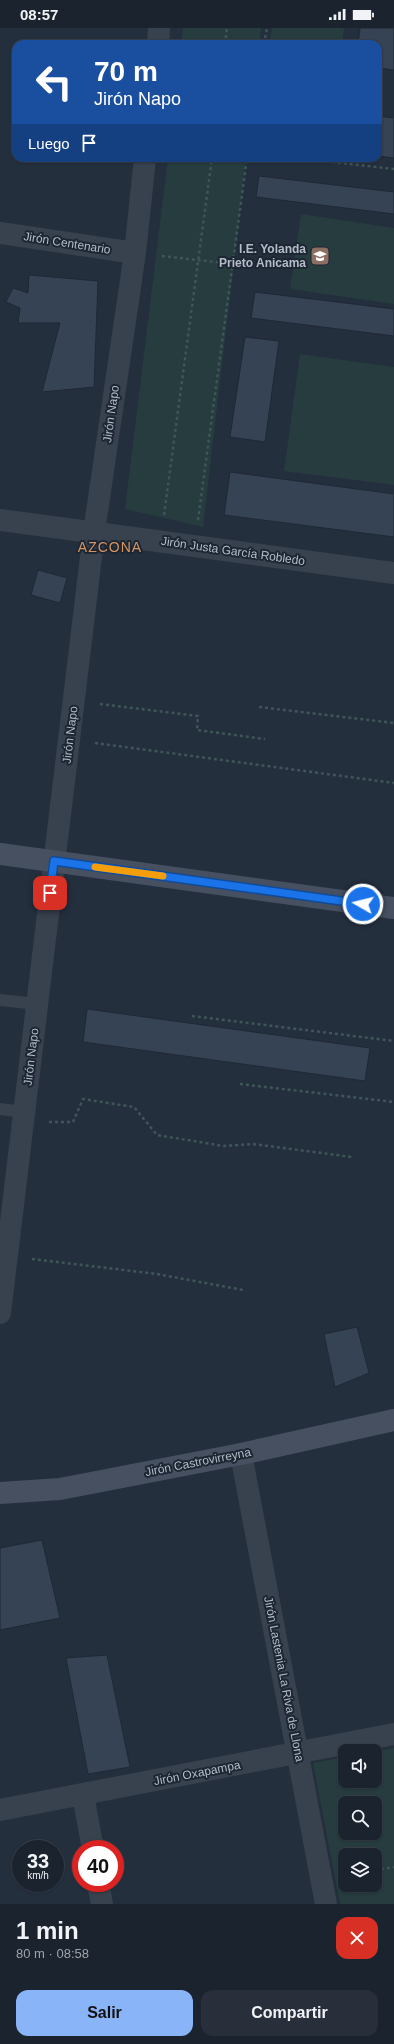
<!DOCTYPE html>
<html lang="es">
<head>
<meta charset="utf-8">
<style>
	body { margin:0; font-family:Arial,sans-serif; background:#282f3a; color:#f1f3f6; height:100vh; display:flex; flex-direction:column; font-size:15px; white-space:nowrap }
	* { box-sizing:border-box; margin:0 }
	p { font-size:13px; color:#a0a4aa }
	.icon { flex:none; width:22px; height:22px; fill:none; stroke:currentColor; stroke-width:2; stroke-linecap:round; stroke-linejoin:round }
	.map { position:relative; height:1876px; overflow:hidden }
	.details { display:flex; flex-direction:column; background:#1b232e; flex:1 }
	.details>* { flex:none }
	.hud { position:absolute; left:12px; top:12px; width:370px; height:122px; border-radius:12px; box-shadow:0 1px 3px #0004,0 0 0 1px #39404a; background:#1a4fa0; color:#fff; overflow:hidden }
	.fabs { position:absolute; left:338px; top:1716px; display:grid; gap:8px }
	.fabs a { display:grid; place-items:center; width:44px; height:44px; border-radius:8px; background:#1b232e; box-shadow:0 1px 3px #0004,0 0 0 1px #39404a; font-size:20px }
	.speed { position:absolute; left:12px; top:1812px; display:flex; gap:8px; font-size:20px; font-weight:700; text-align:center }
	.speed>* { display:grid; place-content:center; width:52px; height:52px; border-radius:50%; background:#1b232e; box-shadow:0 1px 3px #0004,0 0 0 1px #39404a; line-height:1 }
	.speed small { font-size:10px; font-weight:400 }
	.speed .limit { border:6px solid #d22; background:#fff; color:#111 }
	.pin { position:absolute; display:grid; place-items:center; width:34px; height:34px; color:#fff; margin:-17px; border-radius:8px; box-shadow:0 2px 6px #0006 }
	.me { position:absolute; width:44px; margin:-22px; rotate:278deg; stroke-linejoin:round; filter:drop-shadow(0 0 3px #0008) }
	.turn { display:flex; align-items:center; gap:14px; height:84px; padding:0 16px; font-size:18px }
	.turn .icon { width:52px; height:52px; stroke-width:2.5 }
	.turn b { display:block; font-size:28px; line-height:34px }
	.then { display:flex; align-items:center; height:38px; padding:0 16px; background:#0003; gap:8px; font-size:15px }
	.round { display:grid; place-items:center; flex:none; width:42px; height:42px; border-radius:12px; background:#282f3a }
	.summary { display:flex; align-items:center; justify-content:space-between; height:68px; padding:0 16px }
	h1 { font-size:24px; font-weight:600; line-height:30px }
	.button { display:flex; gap:8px; margin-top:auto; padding:8px 16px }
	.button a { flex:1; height:46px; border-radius:12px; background:#8ab4f8; color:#111; font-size:16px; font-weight:600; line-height:46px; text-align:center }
	.button a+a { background:#282f3a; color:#f1f3f6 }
	.status { display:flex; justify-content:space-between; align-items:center; height:28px; padding:0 20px; background:#1b232e; direction:ltr }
	.status svg { height:11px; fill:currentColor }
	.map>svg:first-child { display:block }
	.green { fill:#263c3f; fill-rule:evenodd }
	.building { fill:#364354; stroke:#1f2835 }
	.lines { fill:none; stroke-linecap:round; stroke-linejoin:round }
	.path { stroke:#3f5557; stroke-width:2.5; stroke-dasharray:3 3; stroke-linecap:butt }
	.lane { stroke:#38414e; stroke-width:12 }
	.street { stroke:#38414e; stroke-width:22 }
	.secondary { stroke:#465061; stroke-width:22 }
	.route-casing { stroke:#114b97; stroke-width:10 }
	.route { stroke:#1a73e8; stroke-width:7 }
	.slow { stroke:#f59e0b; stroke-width:7 }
	.labels { text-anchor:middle; stroke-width:4; stroke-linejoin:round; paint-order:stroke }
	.street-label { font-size:12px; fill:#b4bcc9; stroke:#1d2633 }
	.poi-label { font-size:12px; font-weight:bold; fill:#b4bcc9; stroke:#1d2633; text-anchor:end }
	.quarter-label { font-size:14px; letter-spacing:1px; fill:#d59563; stroke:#1d2633 }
</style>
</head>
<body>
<div class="status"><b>08:57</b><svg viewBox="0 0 49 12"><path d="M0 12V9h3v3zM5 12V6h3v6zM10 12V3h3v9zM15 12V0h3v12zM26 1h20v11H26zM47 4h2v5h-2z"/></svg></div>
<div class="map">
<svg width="394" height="1876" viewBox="0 0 394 1876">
	<rect width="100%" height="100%" fill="#242f3e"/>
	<path class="green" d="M 183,0 L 261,0 L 259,16 L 181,16 Z
		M 272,0 L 344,0 L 342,16 L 269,16 Z
		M 168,130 L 246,130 L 203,499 L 125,481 Z
		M 301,186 L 394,200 L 394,276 L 290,261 Z
		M 300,326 L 394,339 L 394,457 L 284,443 Z
		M 394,1720 L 394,1876 L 340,1876 L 313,1735 L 345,1729 L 345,1753 L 375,1753 L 375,1724 ZM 345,1775 L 375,1775 L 375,1805 L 345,1805 ZM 345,1827 L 375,1827 L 375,1857 L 345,1857 Z"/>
	<path class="building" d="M 360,0 L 394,0 L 394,42 L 378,40 L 378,16 L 358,16 Z
		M 378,88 L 394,90 L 394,130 L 378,128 Z
		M 259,148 L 394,164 L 394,186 L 256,169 Z
		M 29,247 L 98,253 L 94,359 L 42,364 L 60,295 L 18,295 L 20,280 L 6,274 L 13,260 L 28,265 Z
		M 255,264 L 394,281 L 394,308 L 251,290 Z
		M 245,309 L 279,313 L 265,414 L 230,409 Z
		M 230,444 L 394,466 L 394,509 L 224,487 Z
		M 38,542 L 67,550 L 60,575 L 31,567 Z
		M 87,981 L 370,1020 L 365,1053 L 83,1014 Z
		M 357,1299 L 369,1345 L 335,1359 L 324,1306 Z
		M 42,1512 L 60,1590 L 0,1602 L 0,1520 Z
		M 107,1627 L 130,1739 L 88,1746 L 66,1630 Z"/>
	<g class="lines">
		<path class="path" d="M 225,16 L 227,0
			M 264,16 L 267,0
			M 296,130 L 394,141
			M 162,228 L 233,236
			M 164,487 L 212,130
			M 198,492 L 247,130
			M 100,676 L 198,688 L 197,702 L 265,711
			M 259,679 L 394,695
			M 95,715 L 394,755
			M 192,988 L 394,1013
			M 240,1056 L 394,1074
			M 49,1094 L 73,1094 L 83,1071 L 134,1079 L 157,1107 L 223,1118 L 253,1116 L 352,1129
			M 32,1231 L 157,1246 L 243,1262
			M 375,1842 L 394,1839"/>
		<path class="lane" d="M 0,972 L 37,976
			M 0,1081 L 24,1084"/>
		<path class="street" d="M 158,16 L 159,0
			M 0,205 L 135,225
			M 0,492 L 394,545
			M 0,1285 L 94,504 L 135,225 L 145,130
			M 241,1426 L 326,1876
			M 83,1767 L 93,1821
			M 0,1782 L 394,1706
			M 98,1855 L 102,1876"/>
		<path class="secondary" d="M 0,826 L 394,880
			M 0,1465 L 60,1461 L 241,1426 L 394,1392"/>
	</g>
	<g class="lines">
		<defs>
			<path id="route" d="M 50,865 L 54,833 L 363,876"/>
		</defs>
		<use href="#route" class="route-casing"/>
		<use href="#route" class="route"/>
		<path class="slow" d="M 95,839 L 163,848"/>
	</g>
	<defs>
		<symbol id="school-square" viewBox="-11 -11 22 22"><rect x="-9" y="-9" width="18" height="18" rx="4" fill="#8d6e63" stroke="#1d2633"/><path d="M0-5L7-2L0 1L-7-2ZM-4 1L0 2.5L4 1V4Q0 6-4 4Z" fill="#fff"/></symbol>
	</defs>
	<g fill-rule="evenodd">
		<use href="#school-square" x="309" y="217" width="22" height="22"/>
	</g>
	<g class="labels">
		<g class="street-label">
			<text transform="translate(67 215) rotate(9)" y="4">Jirón Centenario</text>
			<text transform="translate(111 386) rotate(-82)" y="4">Jirón Napo</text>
			<text transform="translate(233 523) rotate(8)" y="4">Jirón Justa García Robledo</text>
			<text transform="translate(70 707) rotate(-83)" y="4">Jirón Napo</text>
			<text transform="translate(31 1029) rotate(-83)" y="4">Jirón Napo</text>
			<text transform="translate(198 1434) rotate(-11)" y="4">Jirón Castrovirreyna</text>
			<text transform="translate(284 1651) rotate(79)" y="4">Jirón Lastenia La Riva de Llona</text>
			<text transform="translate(197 1745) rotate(-11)" y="4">Jirón Oxapampa</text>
		</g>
		<g class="poi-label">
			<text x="306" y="225">I.E. Yolanda<tspan x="306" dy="14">Prieto Anicama</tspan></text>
		</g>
		<g class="quarter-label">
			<text x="110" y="524">AZCONA</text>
		</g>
	</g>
</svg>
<div class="fabs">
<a><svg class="icon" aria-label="sound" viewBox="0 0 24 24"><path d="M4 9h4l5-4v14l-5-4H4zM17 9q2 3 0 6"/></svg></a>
<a><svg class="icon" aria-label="search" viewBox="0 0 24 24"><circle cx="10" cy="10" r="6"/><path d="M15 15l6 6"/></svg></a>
<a><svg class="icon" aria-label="layers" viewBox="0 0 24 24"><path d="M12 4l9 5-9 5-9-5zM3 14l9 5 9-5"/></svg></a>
</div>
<div class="speed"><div>33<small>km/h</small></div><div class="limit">40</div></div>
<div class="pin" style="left:50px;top:865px;background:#d93025"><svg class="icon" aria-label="arrive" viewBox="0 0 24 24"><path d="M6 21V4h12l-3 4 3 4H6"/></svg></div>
<svg class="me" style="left:363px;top:876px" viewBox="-20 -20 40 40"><circle r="17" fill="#1a73e8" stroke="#fff" stroke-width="3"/><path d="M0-11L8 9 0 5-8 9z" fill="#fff"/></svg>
<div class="hud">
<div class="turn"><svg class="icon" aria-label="left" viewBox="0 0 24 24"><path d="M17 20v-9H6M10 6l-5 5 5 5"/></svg><div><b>70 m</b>Jirón Napo</div></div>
<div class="then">Luego<svg class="icon" aria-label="arrive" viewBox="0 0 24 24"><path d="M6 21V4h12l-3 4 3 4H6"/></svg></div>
</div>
</div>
<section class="details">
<div class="summary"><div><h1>1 min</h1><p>80 m · 08:58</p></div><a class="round" style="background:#d93025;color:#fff"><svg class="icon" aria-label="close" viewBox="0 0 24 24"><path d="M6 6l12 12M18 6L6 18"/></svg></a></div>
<div class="button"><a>Salir</a><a>Compartir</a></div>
</section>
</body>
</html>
